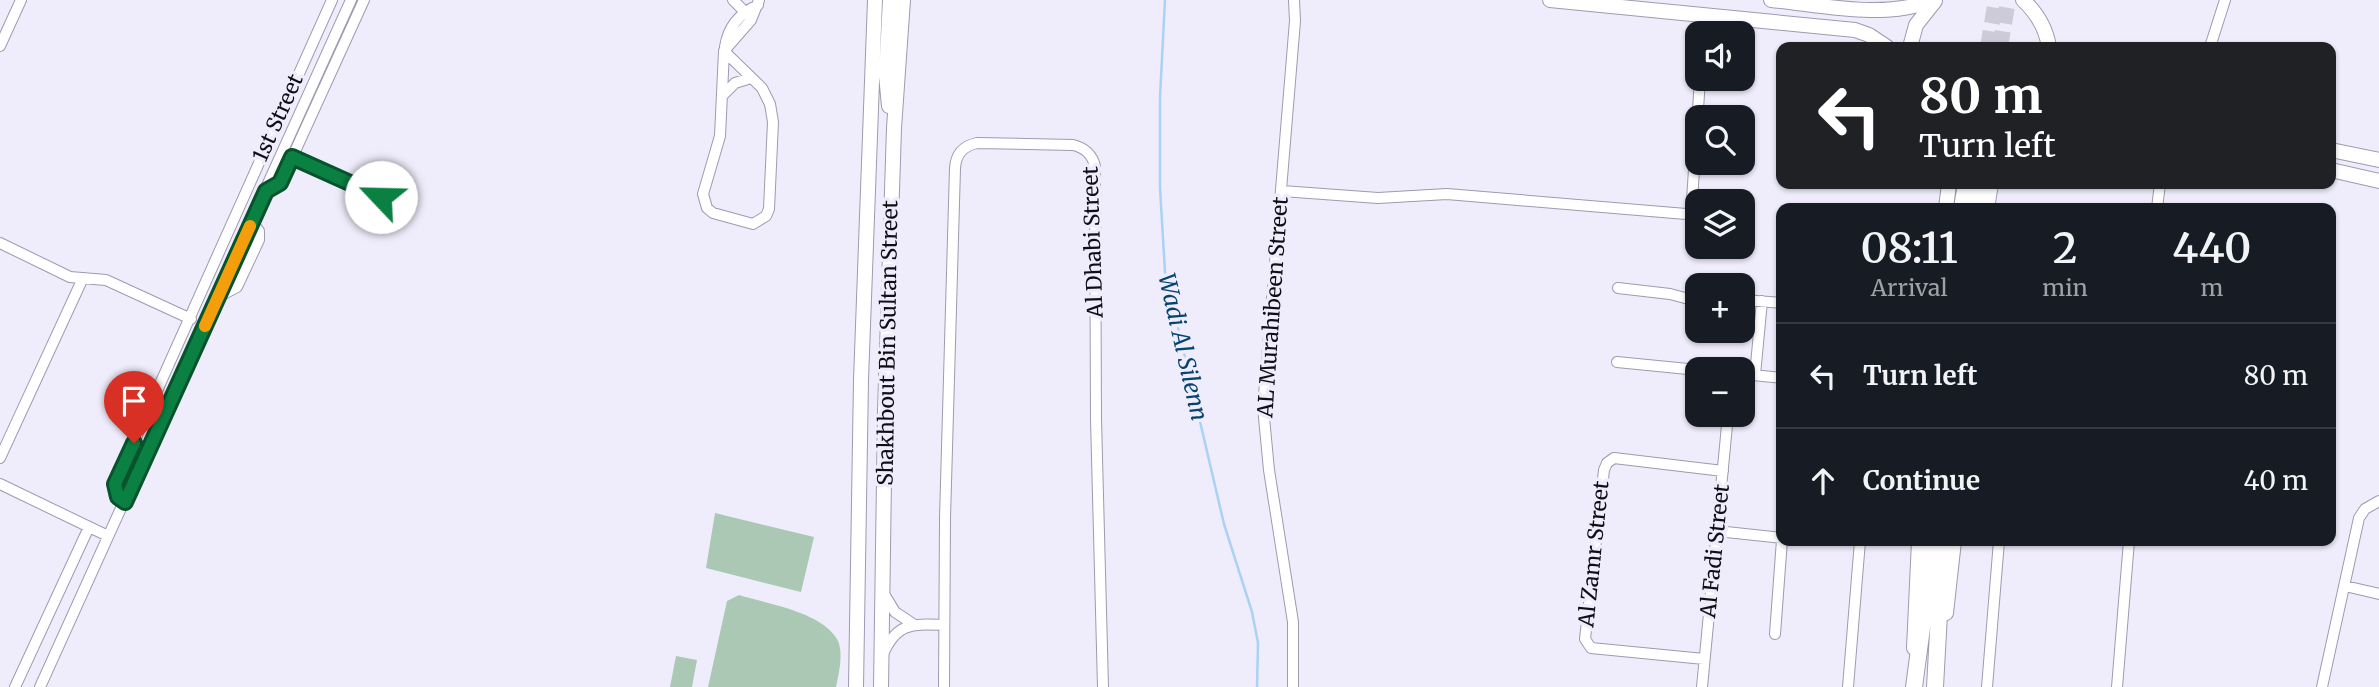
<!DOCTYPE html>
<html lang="en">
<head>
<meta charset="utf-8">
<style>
	body { margin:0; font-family:Merriweather,serif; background:#242831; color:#f1f3f6; height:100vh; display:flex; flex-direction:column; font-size:26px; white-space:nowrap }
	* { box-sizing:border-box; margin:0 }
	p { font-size:23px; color:#9ea1a6 }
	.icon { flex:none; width:38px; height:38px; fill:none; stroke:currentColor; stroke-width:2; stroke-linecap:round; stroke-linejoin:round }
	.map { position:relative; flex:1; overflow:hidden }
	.sheet { position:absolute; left:1776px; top:203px; width:560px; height:343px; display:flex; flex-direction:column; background:#171b24; border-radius:14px; box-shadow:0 2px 5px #0004 }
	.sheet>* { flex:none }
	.guide { position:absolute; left:1776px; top:42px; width:560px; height:147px; border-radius:14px; box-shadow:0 2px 5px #0004; background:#202124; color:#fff; overflow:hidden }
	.controls { position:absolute; left:1685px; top:21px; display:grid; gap:14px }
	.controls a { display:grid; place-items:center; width:70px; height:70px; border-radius:14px; background:#171b24; box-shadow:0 2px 5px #0004; font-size:35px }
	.pin { position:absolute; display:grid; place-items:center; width:60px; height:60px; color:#fff; margin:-72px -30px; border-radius:50% 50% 50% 0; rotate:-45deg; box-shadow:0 0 7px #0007 }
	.pin .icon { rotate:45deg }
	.me { position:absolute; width:77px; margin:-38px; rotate:294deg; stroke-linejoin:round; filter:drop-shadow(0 0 5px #0008) }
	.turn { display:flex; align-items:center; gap:24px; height:147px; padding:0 28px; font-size:32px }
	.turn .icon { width:91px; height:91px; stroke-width:2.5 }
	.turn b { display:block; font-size:49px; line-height:60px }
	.eta { display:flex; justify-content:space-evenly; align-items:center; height:119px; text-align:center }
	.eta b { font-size:42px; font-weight:600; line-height:49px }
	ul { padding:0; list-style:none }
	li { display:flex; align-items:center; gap:21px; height:105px; padding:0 28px; border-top:2px solid #363941 }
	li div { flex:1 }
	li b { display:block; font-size:26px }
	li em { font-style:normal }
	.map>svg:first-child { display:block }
	.green { fill:#aac8b4 }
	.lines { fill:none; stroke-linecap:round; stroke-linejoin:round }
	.stream { stroke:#abd1f5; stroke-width:2.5 }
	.highway-tunnel { stroke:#cdcbd8; stroke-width:16; stroke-dasharray:16 8; stroke-linecap:butt }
	.minor-casing { stroke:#9e9ab0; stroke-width:12 }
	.major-casing { stroke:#9e9ab0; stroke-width:16 }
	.highway-casing { stroke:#9e9ab0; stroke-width:18 }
	.minor { stroke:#fff; stroke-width:10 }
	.major { stroke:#fff; stroke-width:14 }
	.highway { stroke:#fff; stroke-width:16 }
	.route-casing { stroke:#07532c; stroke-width:18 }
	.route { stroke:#0b8043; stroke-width:12 }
	.slow { stroke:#f59e0b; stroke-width:12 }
	.labels { text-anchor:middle; stroke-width:7; stroke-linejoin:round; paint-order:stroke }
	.street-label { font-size:21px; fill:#0f0d15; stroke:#efedfb }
	.water-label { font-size:23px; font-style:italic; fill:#064370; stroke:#efedfb }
</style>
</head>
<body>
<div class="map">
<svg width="2379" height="687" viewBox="0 0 2379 687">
	<rect width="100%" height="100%" fill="#efedfb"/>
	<path class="green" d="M 715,513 L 814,537 L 801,592 L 706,568 Z
		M 739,595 C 768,604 821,612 837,639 C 844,651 839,673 836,687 L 708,687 L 727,601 Z
		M 676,656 L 697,660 L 692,687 L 670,687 Z"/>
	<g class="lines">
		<path class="stream" d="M 1165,0 L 1160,97 L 1160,188 L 1165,272 L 1224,524 L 1252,612 L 1258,643 L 1257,687"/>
		<path class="highway-tunnel" d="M 1988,47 L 1996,0
			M 2000,47 L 2008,0"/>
		<defs>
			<path id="minor" d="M 733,0 L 745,12
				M 1704,33 L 1705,14
				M 0,46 L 21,0
				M 725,47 C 728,27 740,13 758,5
				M 2210,47 L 2225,0
				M 724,51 L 762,88 L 770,104 L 773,122 L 769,209 L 766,216 L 753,224 L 713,213 L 707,208 L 703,194 L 720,136 Z
				M 724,51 L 751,20 L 759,0
				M 723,95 L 735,83 L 751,78
				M 292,157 L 381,197
				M 266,191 L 277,186 L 282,180 L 364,0
				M 1282,191 L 1378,198 L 1447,194 L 1698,215
				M 2157,208 L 2160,184
				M 1691,215 L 1700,79
				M 0,243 L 70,277 L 106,280 L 191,319
				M 1618,288 L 1670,294 L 1685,298 L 1698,297
				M 218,297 L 237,287 L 259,240 L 259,231 L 252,222
				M 1743,300 L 1782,303
				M 1617,362 L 1698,370
				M 1743,374 L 1782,378
				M 1755,375 L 1762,301
				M 0,458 L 83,278
				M 0,484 L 108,536
				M 125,502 L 116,493 L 117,480 L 332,0
				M 1717,531 L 1782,538
				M 2345,586 L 2379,594
				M 884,594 L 895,612 L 913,624
				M 1775,634 L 1782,540
				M 883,654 C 897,622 913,624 943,625
				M 1704,659 L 1591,648 L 1585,639 L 1604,470 L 1607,463 L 1614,458 L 1723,471
				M 15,687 L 89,527
				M 40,687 L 351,0
				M 944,687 L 945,518 L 955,168 C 956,154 963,146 977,143 L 1073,145 C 1085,148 1092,154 1095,166 L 1096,419 L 1103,687
				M 1293,687 L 1293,622 L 1269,470 L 1263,407 L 1295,21 L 1294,0
				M 1702,687 L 1728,415
				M 1848,687 L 1860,541
				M 1987,687 L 1999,541
				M 2117,687 L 2129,541
				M 2322,687 L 2359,518 L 2365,509 L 2379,501"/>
			<path id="major" d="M 1550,0 L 1855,30 L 1869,35 L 1887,47
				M 1771,0 C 1822,5 1884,20 1933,0
				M 2023,0 C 2037,13 2046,28 2049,47
				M 1910,47 L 1916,25 L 1935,1
				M 889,106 L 886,75 L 890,0
				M 2331,150 L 2379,160
				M 2331,170 L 2379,181
				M 1946,208 L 1949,184
				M 1987,208 L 1991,184
				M 1946,613 L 1954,541
				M 1914,648 L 1919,541
				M 856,687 L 861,380 L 875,0
				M 881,687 L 885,411 L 894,128 L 903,0"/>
			<path id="highway" d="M 1962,208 L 1966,184
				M 1974,208 L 1977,184
				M 1914,687 L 1924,613 L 1929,541
				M 1935,687 L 1943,541"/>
		</defs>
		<use href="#minor" class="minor-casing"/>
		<use href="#major" class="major-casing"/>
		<use href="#highway" class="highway-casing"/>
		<use href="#minor" class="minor"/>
		<use href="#major" class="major"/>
		<use href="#highway" class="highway"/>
	</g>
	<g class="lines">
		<defs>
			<path id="route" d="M 134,443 L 115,484 L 118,497 L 125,502 L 266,191 L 280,183 L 292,157 L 381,197"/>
		</defs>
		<use href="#route" class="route-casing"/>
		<use href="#route" class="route"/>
		<path class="slow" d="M 205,326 L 250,226"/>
	</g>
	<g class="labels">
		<g class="street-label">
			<text transform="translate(278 118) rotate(-66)" y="7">1st Street</text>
			<text transform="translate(1093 242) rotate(-92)" y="7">Al Dhabi Street</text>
			<text transform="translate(1273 307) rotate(-86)" y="7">AL Murahibeen Street</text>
			<text transform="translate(888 343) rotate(-89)" y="7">Shakhbout Bin Sultan Street</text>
			<text transform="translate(1715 551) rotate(-84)" y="7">Al Fadi Street</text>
			<text transform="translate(1594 554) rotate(-84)" y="7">Al Zamr Street</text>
		</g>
		<g class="water-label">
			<text transform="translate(1183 347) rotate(77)" y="8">Wadi Al Silenn</text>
		</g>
	</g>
</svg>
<div class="controls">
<a><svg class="icon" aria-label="sound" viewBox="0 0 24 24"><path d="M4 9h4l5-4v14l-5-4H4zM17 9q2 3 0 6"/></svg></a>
<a><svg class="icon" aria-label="search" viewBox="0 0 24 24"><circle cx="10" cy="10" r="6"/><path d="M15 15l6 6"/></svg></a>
<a><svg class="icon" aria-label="layers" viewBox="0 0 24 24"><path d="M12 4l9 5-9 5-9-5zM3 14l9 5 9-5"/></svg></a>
<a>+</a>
<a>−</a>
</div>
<div class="pin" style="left:134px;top:443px;background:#d93025"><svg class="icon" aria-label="arrive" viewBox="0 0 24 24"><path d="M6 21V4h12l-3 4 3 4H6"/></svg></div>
<svg class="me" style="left:381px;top:197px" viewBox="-20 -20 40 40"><circle r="19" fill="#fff"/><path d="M0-13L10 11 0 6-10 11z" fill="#0b8043"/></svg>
<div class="guide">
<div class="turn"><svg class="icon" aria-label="left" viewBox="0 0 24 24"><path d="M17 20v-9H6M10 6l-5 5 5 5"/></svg><div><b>80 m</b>Turn left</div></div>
</div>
<section class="sheet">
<div class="eta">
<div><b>08:11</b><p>Arrival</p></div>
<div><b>2</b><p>min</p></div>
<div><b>440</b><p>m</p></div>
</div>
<ul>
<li><svg class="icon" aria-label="left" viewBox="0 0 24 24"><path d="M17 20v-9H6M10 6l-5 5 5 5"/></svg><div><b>Turn left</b></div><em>80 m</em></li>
<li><svg class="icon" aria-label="ahead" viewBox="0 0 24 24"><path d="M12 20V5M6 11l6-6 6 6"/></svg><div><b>Continue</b></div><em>40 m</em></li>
</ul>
</section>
</div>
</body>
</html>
